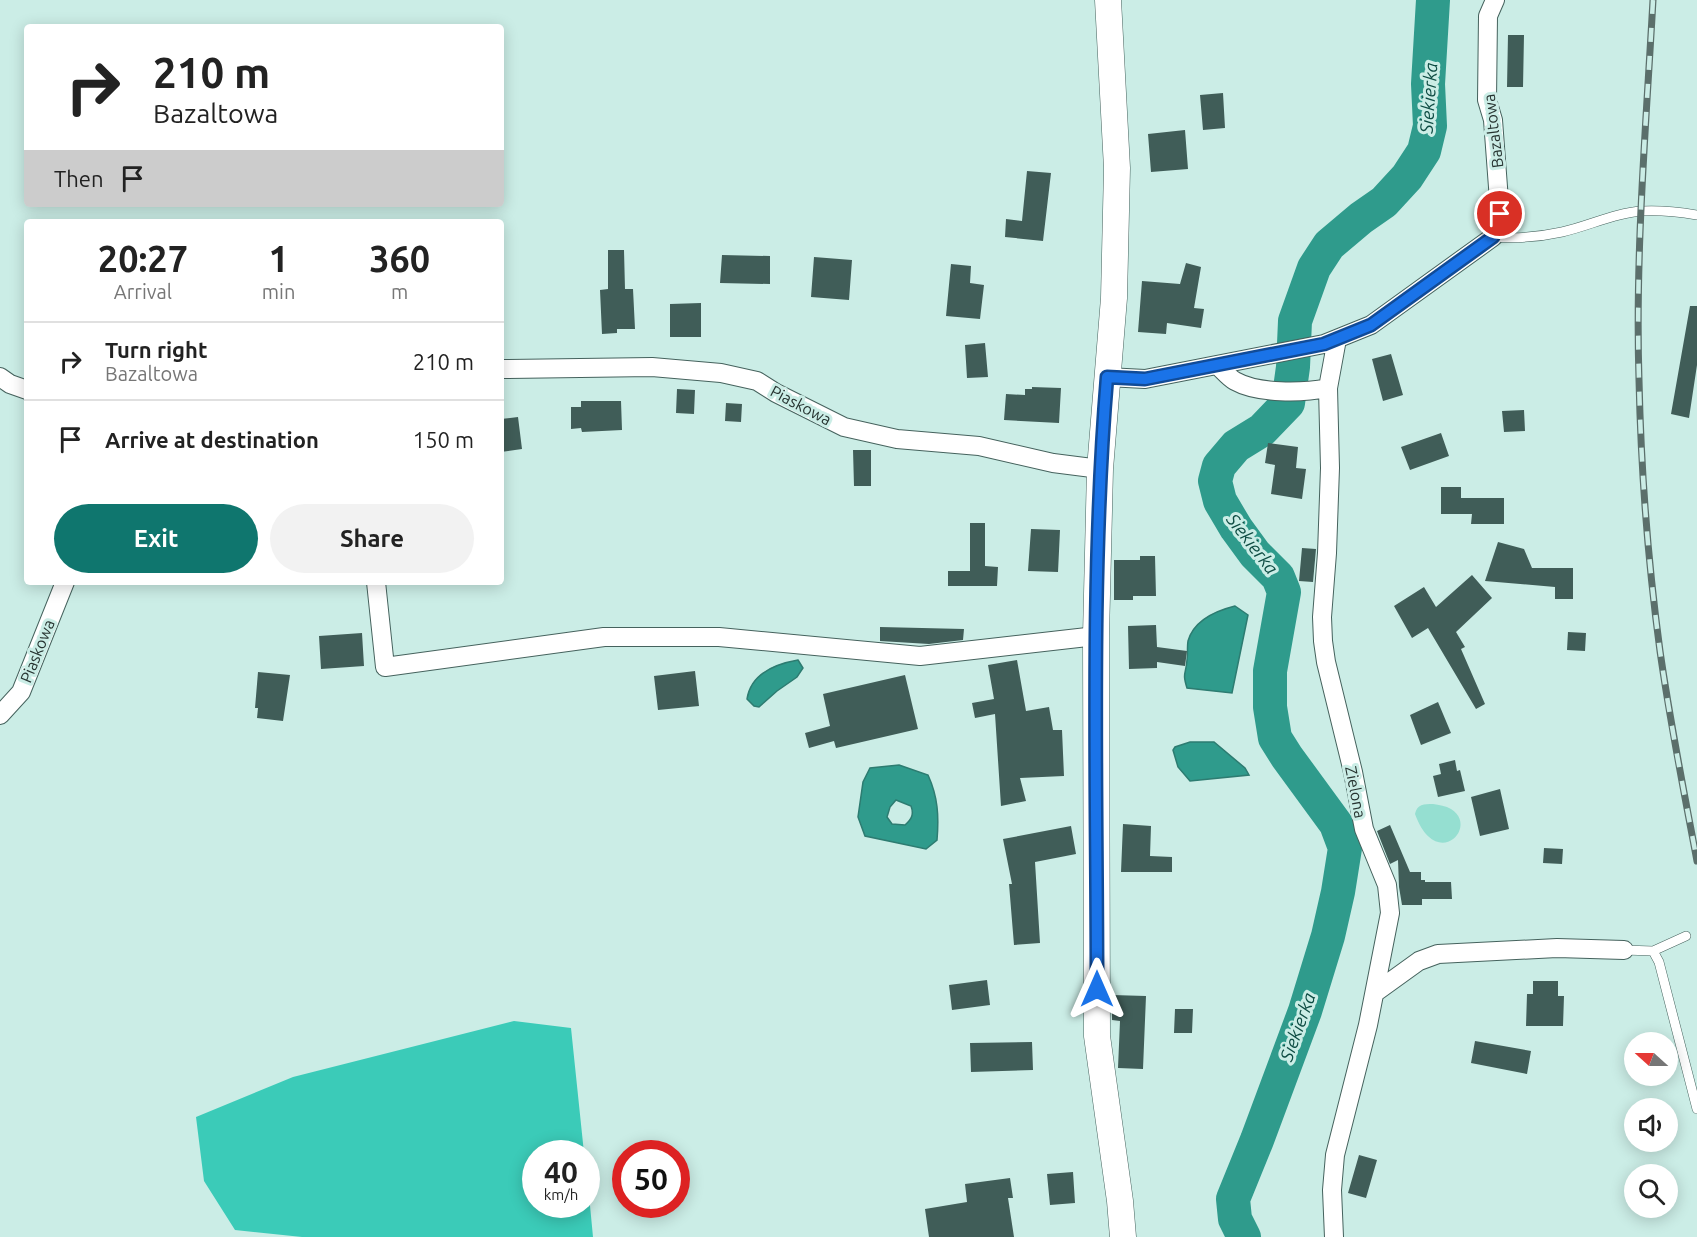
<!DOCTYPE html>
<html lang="en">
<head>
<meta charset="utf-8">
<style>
	body { margin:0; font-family:Ubuntu,sans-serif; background:#f2f2f2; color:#222; height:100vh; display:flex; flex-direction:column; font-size:22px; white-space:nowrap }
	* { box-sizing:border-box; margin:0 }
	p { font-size:20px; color:#767676 }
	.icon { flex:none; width:33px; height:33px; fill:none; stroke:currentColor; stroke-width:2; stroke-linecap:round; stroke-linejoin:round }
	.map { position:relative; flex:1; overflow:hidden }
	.side { position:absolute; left:24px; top:219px; width:480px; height:366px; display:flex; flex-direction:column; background:#fff; border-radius:6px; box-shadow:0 3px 15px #0003 }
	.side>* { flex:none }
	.top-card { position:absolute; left:24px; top:24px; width:480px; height:183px; border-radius:6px; box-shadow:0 3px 15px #0003; background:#fff; color:#222; overflow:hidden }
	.needle { width:39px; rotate:291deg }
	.controls { position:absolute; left:1624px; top:1032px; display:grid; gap:12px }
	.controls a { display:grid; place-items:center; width:54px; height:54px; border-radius:50%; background:#fff; box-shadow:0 3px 15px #0003; font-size:30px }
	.speed { position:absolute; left:522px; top:1140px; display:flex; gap:12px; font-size:30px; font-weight:700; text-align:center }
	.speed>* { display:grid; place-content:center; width:78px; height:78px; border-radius:50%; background:#fff; box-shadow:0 3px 15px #0003; line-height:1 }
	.speed small { font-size:15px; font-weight:400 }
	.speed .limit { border:9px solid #d22; background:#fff; color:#111 }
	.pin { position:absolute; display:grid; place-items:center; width:51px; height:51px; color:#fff; margin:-26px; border:3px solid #fff; border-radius:50%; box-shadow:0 2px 6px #0007 }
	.me { position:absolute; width:66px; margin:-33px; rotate:0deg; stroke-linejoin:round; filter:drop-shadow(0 0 4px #0008) }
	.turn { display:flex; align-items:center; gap:21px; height:126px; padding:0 30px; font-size:27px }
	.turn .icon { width:78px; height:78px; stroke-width:2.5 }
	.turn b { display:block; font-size:42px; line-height:51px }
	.then { display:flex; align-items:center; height:57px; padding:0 30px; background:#0003; gap:12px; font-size:22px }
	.eta { display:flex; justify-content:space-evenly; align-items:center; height:102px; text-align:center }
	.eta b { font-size:36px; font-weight:700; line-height:42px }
	.action { display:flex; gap:12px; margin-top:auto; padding:12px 30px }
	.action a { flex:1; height:69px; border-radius:36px; background:#0f766e; color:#fff; font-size:24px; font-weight:700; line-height:69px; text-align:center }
	.action a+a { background:#f2f2f2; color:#222 }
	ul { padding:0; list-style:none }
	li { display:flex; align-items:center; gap:18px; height:78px; padding:0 30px; border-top:2px solid #e0e0e0 }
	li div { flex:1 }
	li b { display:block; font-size:22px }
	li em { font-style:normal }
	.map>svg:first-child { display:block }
	.green { fill:#95dfd1 }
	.forest { fill:#3bcbb8 }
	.water { fill:#2f9b8c; stroke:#2d7c71; stroke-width:1.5; fill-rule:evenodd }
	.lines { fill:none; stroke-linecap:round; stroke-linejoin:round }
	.river { stroke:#2f9b8c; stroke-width:34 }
	.building { fill:#405d58 }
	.service-casing { stroke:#45625d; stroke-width:10 }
	.minor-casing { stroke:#45625d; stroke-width:20 }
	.secondary-casing { stroke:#45625d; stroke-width:27 }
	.service { stroke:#fff; stroke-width:9 }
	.minor { stroke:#fff; stroke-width:18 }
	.secondary { stroke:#fff; stroke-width:26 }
	.rail-casing { stroke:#5b6f6b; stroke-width:7 }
	.rail { stroke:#cbede6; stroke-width:4.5; stroke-dasharray:14; stroke-linecap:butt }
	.route-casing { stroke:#114b97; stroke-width:15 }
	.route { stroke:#1a73e8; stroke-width:10 }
	.labels { text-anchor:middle; stroke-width:6; stroke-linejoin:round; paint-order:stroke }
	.street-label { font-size:16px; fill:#273431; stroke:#cbede6 }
	.water-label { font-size:18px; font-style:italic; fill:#0e4c43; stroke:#cbede6 }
</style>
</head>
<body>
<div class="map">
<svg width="1697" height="1237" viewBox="0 0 1697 1237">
	<rect width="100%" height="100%" fill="#cbede6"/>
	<path class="green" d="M 1433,804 C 1439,805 1446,806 1451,809 C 1480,827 1436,872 1415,814 C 1417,804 1424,804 1433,804 Z"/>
	<path class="forest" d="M 514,1021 L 571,1028 L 584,1153 L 536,1154 L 536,1204 L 586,1204 L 587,1174 L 593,1237 L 302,1237 L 235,1230 L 204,1181 L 196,1117 L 293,1077 Z"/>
	<path class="water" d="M 1235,606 L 1248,615 L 1232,693 L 1187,688 C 1182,672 1186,675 1187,660 C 1188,654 1187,647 1188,641 C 1194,620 1215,611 1235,606 Z
		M 798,660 L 803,668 L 797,677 L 777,691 L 759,707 L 754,706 L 747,699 C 751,673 775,664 798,660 Z
		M 1190,742 L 1214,742 L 1245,768 L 1249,775 L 1190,781 L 1178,767 L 1173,750 L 1175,747 Z
		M 899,765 L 928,775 C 938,797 939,816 937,840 L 926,849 L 865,836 L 858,817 L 863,782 L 870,768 ZM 896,800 L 911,806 C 914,814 912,819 905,825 L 892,824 L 887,817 L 890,807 Z"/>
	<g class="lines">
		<path class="river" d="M 1244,1237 L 1235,1219 L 1233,1199 L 1257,1140 L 1305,1011 L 1328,936 L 1338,892 L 1345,848 L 1336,824 L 1287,757 L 1275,738 L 1270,707 L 1270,671 L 1284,592 L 1278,577 L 1255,554 L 1236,528 L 1220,501 L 1215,481 L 1219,466 L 1236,446 L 1262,430 L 1288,403 L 1293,367 L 1295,321 L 1314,268 L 1329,245 L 1361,218 L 1384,202 L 1407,177 L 1424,151 L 1430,126 L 1428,84 L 1433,0"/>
	</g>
	<path class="building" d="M 1508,35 L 1524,35 L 1523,87 L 1507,87 Z
		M 1223,93 L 1225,128 L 1203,130 L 1200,95 Z
		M 1185,130 L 1188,169 L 1151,172 L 1148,134 Z
		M 1027,171 L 1051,173 L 1043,241 L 1005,237 L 1006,219 L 1022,221 Z
		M 608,250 L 624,250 L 625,289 L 633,289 L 635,329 L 617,329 L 617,333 L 602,334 L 600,290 L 608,289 Z
		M 722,255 L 770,256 L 770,284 L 720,283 Z
		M 814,257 L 852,260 L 849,300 L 811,297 Z
		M 1186,263 L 1201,267 L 1194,308 L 1204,309 L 1201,328 L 1167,323 L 1166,334 L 1138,332 L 1142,281 L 1180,284 Z
		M 951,264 L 971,266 L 970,283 L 984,285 L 980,319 L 946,316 Z
		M 701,303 L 701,337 L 670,337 L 670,304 Z
		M 1690,306 L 1697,306 L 1697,365 L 1689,418 L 1671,414 Z
		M 985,343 L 988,377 L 967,378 L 965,345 Z
		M 1391,354 L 1403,395 L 1383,401 L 1372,359 Z
		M 1032,387 L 1061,388 L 1059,423 L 1004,420 L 1006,394 L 1025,395 L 1025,389 L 1032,389 Z
		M 677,389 L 695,390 L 694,414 L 676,413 Z
		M 581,401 L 621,401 L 622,430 L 582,432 L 581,428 L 571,429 L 571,407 L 581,407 Z
		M 726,403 L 742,404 L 741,422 L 725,421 Z
		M 1524,410 L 1525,431 L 1504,432 L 1502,411 Z
		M 518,417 L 522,449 L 501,452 L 501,419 Z
		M 1441,433 L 1449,456 L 1410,470 L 1401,447 Z
		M 1268,443 L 1298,447 L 1296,468 L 1306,469 L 1302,499 L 1271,494 L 1275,465 L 1265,463 Z
		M 853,450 L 871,450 L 871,486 L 854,486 Z
		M 1441,487 L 1461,487 L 1461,498 L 1504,498 L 1504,524 L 1471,524 L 1472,514 L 1441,514 Z
		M 970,523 L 985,523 L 985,566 L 998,567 L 997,586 L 948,586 L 948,571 L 970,571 Z
		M 1031,529 L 1060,530 L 1058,572 L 1028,571 Z
		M 1498,542 L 1524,549 L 1532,568 L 1573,568 L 1573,599 L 1555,599 L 1555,587 L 1485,581 Z
		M 1302,548 L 1316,549 L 1313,582 L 1299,581 Z
		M 1140,556 L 1155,556 L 1156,596 L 1133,596 L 1133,600 L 1114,600 L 1114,560 L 1140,560 Z
		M 1472,575 L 1492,598 L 1456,632 L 1465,647 L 1461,649 L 1485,704 L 1476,709 L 1428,628 L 1412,638 L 1394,606 L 1424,587 L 1436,607 Z
		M 1156,625 L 1157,647 L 1187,651 L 1185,666 L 1157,662 L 1157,668 L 1129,669 L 1128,626 Z
		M 880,627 L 964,629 L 963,640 L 929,644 L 880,641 Z
		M 1568,632 L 1586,633 L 1585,651 L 1567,650 Z
		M 362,633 L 364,666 L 321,669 L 319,636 Z
		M 1017,660 L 1026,711 L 1049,707 L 1053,730 L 1062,730 L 1064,776 L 1020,778 L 1026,801 L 1001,806 L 995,714 L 975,718 L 972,703 L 994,699 L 988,665 Z
		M 695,671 L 699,706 L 658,710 L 654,676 Z
		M 258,672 L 290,675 L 283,721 L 257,718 L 258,708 L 255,708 Z
		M 905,675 L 918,729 L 836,748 L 834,741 L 809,748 L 805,733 L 830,726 L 823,694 Z
		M 1438,702 L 1451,733 L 1421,745 L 1410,715 Z
		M 1455,760 L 1457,771 L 1460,770 L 1465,791 L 1438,797 L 1433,776 L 1441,774 L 1439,764 Z
		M 1500,789 L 1509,829 L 1480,836 L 1471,797 Z
		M 1123,824 L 1151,826 L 1150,856 L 1172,857 L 1172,872 L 1121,872 Z
		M 1390,825 L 1410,872 L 1421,872 L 1421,880 L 1425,880 L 1425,882 L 1451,882 L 1452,899 L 1422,899 L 1422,905 L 1402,905 L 1399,887 L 1398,860 L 1390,864 L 1377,831 Z
		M 1071,826 L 1076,854 L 1035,862 L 1040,943 L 1014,945 L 1009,884 L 1012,884 L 1003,839 Z
		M 1544,848 L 1563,849 L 1562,864 L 1543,863 Z
		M 987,980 L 990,1005 L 952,1010 L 949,985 Z
		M 1533,981 L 1558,981 L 1558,996 L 1564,996 L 1563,1026 L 1526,1026 L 1527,994 L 1533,994 Z
		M 1112,995 L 1146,996 L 1143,1069 L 1118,1068 L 1120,1021 L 1112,1020 Z
		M 1175,1009 L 1193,1009 L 1192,1033 L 1174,1033 Z
		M 1475,1041 L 1531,1051 L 1527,1074 L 1471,1063 Z
		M 1032,1042 L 1033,1070 L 971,1072 L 970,1043 Z
		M 1359,1155 L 1377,1160 L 1366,1198 L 1348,1193 Z
		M 1073,1172 L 1075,1203 L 1050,1205 L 1047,1174 Z
		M 1010,1178 L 1013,1198 L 1008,1198 L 1014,1237 L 929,1237 L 925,1209 L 967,1202 L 965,1184 Z"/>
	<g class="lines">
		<defs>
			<path id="service" d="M 1493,237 C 1516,239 1539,237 1562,232 C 1589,226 1614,213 1642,211 C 1660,210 1679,212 1697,215
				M 1624,950 L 1653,951 L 1659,962 L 1697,1109
				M 1653,951 L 1686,936"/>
			<path id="minor" d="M 1217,365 C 1223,370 1228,377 1235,381 C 1258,394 1302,393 1328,388
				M 501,369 L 652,367 L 721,373 L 757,381 L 776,393 L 844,427 L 897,439 L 979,446 L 1053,463 L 1100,469
				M 0,377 L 10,384 L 27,390
				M 1107,377 L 1145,379 L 1324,344 L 1371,325 L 1493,237 L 1500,214 L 1493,120 L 1487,100 L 1488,16 L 1495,0
				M 376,582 L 385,667 L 604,637 L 719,637 L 920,656 L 1096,636
				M 0,715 L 21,692 L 65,582
				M 1376,992 L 1419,961 L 1438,954 L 1557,948 L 1624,950
				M 1334,1237 L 1332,1190 L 1335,1155 L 1368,1025 L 1390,913 L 1387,885 L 1364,829 L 1353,772 L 1326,662 L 1323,641 L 1322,617 L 1327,553 L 1330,468 L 1328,388 L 1337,339"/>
			<path id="secondary" d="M 1108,0 L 1117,168 L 1114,298 L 1100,469 L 1096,636 L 1097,1036 L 1120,1201 L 1123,1237"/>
		</defs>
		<use href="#service" class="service-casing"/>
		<use href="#minor" class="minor-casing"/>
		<use href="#secondary" class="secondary-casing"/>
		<use href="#service" class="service"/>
		<use href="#minor" class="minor"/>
		<use href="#secondary" class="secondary"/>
		<defs>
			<path id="rail" d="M 1653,0 C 1646,126 1635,254 1639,380 C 1641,471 1648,562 1660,651 C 1670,722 1684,792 1697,861"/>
		</defs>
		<use href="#rail" class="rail-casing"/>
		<use href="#rail" class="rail"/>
	</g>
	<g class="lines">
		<defs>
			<path id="route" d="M 1097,989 C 1097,785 1090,580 1107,377 L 1145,379 L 1324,344 L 1371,325 L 1493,237 L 1500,214"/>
		</defs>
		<use href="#route" class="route-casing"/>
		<use href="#route" class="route"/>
	</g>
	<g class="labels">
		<g class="street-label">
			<text transform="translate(1493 131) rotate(-97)" y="6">Bazaltowa</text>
			<text transform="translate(801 405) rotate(28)" y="6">Piaskowa</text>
			<text transform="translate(37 651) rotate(-68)" y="6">Piaskowa</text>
			<text transform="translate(1356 792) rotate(79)" y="6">Zielona</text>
		</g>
		<g class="water-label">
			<text transform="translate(1429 98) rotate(-86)" y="6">Siekierka</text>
			<text transform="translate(1252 544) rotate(52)" y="6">Siekierka</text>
			<text transform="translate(1298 1027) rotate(-70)" y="6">Siekierka</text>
		</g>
	</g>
</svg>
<div class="controls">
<a><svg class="needle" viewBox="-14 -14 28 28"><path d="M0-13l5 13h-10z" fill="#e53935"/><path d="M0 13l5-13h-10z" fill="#767676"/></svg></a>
<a><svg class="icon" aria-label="sound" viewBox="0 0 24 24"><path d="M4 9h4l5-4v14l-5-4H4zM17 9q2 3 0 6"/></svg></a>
<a><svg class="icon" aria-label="search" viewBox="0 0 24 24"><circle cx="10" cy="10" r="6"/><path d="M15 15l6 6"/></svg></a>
</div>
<div class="speed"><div>40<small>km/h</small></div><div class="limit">50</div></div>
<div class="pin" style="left:1500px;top:214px;background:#d93025"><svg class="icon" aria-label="arrive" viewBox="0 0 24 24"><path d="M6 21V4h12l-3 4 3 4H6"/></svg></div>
<svg class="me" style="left:1097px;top:989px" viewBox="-20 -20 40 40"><path d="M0-17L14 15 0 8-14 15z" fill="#1a73e8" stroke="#fff" stroke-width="4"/></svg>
<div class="top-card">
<div class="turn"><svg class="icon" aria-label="right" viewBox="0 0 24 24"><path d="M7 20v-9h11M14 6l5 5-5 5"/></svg><div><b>210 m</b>Bazaltowa</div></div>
<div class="then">Then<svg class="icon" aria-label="arrive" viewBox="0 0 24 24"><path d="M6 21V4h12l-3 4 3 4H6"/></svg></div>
</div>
<section class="side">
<div class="eta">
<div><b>20:27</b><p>Arrival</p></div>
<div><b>1</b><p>min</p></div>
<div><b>360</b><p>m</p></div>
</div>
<ul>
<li><svg class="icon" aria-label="right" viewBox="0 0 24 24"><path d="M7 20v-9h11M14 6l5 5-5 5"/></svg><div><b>Turn right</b><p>Bazaltowa</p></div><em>210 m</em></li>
<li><svg class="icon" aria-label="arrive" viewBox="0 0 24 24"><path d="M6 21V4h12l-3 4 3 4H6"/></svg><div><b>Arrive at destination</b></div><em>150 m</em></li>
</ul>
<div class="action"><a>Exit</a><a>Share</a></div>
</section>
</div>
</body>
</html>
